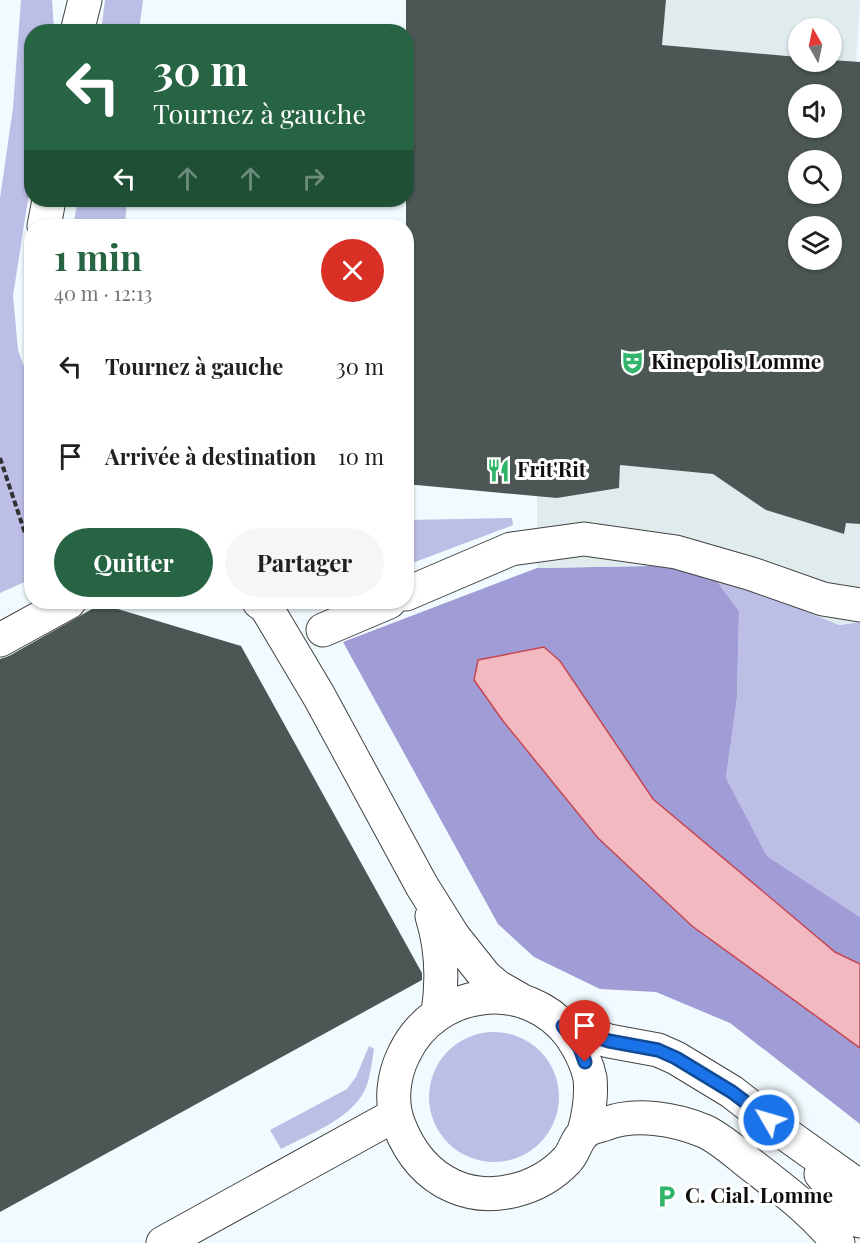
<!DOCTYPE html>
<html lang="fr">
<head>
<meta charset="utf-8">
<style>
	body { margin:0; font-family:"Playfair Display",serif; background:#f6f6f6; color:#202124; height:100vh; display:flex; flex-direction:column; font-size:22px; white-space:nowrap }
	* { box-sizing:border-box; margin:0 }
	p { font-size:20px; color:#757577 }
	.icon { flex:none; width:33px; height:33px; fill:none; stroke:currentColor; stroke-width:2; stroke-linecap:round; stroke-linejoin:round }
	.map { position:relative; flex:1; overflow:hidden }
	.sheet { position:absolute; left:24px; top:219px; width:390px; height:390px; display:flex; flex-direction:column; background:#fff; border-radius:24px; box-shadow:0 2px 4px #0004 }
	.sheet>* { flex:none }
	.guide { position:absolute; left:24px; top:24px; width:390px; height:183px; border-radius:24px; box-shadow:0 2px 4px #0004; background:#276444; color:#fff; overflow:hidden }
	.needle { width:39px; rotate:351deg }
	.fabs { position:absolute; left:788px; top:18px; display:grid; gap:12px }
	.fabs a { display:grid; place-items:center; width:54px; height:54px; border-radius:50%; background:#fff; box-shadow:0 2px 4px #0004; font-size:30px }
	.pin { position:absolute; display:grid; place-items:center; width:51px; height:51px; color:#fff; margin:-62px -26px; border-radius:50% 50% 50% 0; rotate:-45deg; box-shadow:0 0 6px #0007 }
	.pin .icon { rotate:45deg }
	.me { position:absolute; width:66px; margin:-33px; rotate:308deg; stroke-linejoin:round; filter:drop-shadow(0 0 4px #0008) }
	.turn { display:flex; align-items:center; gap:21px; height:126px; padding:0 30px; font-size:27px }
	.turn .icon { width:78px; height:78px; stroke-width:2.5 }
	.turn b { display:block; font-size:42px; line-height:51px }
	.lanes { display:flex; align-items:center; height:57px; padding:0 30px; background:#0003; justify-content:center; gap:30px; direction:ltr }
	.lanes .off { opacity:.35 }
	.round { display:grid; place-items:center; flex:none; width:63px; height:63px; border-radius:32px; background:#f6f6f6 }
	.summary { display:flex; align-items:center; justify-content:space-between; height:102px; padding:0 30px }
	h1 { font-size:36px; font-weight:700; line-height:45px; color:#276444 }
	.cta { display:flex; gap:12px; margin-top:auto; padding:12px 30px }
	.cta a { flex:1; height:69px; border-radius:36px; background:#276444; color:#fff; font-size:24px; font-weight:700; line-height:69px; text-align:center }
	.cta a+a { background:#f6f6f6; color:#202124 }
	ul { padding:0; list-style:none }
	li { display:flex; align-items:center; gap:18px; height:90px; padding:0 30px }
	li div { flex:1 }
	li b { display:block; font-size:22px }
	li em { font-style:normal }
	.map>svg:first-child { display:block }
	.green { fill:#bdbee6 }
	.forest { fill:#a09dd6 }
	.plaza { fill:#e0ebee }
	.water { fill:#f2b9c1; stroke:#c44654; stroke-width:1.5 }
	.building { fill:#4c5755; fill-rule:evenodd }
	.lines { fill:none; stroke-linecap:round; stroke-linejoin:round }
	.minor-casing { stroke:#424242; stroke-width:35 }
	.path { stroke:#313131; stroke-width:4; stroke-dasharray:6 3; stroke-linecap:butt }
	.minor { stroke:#fff; stroke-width:33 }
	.route-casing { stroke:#114b97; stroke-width:15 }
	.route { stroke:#1a73e8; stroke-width:10 }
	.labels { text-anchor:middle; stroke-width:6; stroke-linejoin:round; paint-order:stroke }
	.poi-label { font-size:21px; font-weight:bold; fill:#0f0f0f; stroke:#fff; text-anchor:start }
</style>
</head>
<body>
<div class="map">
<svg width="860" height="1243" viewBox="0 0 860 1243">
	<rect width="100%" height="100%" fill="#f1fafe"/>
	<path class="green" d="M 21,0 L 52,0 L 54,30 L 32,32 L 31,180 L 13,296 L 18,350 L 31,386 L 31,579 L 0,593 L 0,198 L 13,108 Z
		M 105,0 L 143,0 L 139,31 L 101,31 Z
		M 78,200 L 127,200 L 125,226 L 73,226 Z
		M 512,518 L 513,525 L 407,565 L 407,520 Z
		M 705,565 L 839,625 L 860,622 L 860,917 L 767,856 L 726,778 L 737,698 L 739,611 Z
		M429 1097a65 65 0 1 1 130 0a65 65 0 1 1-130 0Z
		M 369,1046 L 374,1049 C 372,1062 370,1079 365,1090 C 350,1120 309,1134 281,1149 L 270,1130 L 347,1089 L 356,1077 Z"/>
	<path class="forest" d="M 705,565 L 739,611 L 737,698 L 726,778 L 767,856 L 860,917 L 860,964 L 835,952 L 653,799 L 560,661 L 598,838 L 692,926 L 860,1048 L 860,1124 L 730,1023 L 656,992 L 600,989 L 534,957 L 498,924 L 343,642 L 537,568 Z"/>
	<path class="plaza" d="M 666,0 L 860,0 L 856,62 L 831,60 L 831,28 L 798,28 L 798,57 L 662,45 Z
		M 620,465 L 746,477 L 766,510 L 844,534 L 846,523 L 860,524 L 860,622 L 839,625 L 768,596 L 705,565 L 537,568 L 537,495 L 557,498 L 619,488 Z"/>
	<path class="water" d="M 544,647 L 560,661 L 653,799 L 835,952 L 860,964 L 860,1048 L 692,926 L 598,838 L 503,721 L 474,680 L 478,660 Z"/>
	<path class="building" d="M 406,0 L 666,0 L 662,45 L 798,57 L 798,62 L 831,62 L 831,60 L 860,62 L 860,524 L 846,523 L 844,534 L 766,510 L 713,474 L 620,465 L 619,488 L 557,498 L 406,484 ZM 798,94 L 831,94 L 831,128 L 798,128 ZM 798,160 L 831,160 L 831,194 L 798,194 ZM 798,226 L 831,226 L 831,260 L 798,260 Z
		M 101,604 L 241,646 L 422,973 L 422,980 L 0,1212 L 0,659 L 9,656 Z"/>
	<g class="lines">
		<defs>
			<path id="minor" d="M 77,32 L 85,0
				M 44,226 L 49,200
				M 406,594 L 511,549 L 584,539 L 676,552 L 752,574 L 823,599 L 860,605
				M 259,602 L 266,607 L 319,696 L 422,886 L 454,937 L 485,976 L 498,987 L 519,999
				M 323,630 L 389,602
				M 0,640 L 69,602
				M 432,916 C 442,948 443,980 438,1013
				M 563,1026 L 609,1041 L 658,1050 L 676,1058 L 732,1092 L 787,1135 L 860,1187
				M 584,1132 C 589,1114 592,1097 590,1078 C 587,1063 579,1048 571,1036 C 527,976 435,988 404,1054 C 393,1076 390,1103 399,1125 C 409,1151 426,1174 453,1186 C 491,1203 539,1190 567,1160 C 574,1153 576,1140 584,1133 C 588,1128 599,1126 605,1124 C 635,1112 675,1119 704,1131 C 720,1138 735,1152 749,1163 C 781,1188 813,1211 838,1243
				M 821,1174 L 860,1221
				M 163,1243 L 395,1115"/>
		</defs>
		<use href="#minor" class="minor-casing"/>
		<path class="path" d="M 0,458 L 32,554"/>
		<use href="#minor" class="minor"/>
	</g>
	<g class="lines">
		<defs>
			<path id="route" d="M 585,1062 L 580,1048 L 563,1026 L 609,1041 L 658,1050 L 676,1058 L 732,1092 L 769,1120"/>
		</defs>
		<use href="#route" class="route-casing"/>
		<use href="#route" class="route"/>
	</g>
	<defs>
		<symbol id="theatre-bare" viewBox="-9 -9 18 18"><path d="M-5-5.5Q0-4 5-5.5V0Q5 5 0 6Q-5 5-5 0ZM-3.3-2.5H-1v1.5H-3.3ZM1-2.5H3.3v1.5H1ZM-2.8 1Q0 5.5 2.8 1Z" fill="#30b56b" stroke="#fff" stroke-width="2.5" paint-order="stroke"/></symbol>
		<symbol id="restaurant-bare" viewBox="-9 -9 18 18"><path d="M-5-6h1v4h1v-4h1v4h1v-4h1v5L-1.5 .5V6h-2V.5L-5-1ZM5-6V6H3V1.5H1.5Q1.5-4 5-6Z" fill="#30b56b" stroke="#fff" stroke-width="2.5" paint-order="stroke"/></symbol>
		<symbol id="parking-bare" viewBox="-9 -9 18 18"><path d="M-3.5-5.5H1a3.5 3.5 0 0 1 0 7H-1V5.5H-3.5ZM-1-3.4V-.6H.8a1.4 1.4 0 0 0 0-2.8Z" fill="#30b56b" stroke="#fff" stroke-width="2.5" paint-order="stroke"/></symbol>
	</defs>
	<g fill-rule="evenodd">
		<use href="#theatre-bare" x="616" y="346" width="33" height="33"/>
		<use href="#restaurant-bare" x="482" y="454" width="33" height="33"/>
		<use href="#parking-bare" x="650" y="1180" width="33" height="33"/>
	</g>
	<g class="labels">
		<g class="poi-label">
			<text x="651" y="369">Kinepolis Lomme</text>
			<text x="517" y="477">Frit'Rit</text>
			<text x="685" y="1203">C. Cial. Lomme</text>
		</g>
	</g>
</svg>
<div class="fabs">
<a><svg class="needle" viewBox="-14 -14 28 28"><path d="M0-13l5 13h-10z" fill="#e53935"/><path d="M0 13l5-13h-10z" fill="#757577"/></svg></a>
<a><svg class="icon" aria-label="sound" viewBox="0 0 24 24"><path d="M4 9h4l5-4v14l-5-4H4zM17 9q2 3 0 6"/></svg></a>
<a><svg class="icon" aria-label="search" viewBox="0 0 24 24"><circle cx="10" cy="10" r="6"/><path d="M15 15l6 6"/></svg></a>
<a><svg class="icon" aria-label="layers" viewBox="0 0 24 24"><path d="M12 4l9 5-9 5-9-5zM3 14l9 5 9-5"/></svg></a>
</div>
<div class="pin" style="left:585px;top:1062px;background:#d93025"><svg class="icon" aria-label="arrive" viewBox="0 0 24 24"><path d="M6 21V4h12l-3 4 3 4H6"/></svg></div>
<svg class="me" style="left:769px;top:1120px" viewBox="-20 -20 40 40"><circle r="17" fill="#1a73e8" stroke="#fff" stroke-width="3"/><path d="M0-11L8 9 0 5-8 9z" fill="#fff"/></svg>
<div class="guide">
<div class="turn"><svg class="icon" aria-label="left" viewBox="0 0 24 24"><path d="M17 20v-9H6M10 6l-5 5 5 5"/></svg><div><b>30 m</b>Tournez à gauche</div></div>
<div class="lanes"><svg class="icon" aria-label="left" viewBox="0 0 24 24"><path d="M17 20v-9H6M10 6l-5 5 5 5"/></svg><svg class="icon off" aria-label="ahead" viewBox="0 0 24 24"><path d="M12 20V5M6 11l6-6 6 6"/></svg><svg class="icon off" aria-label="ahead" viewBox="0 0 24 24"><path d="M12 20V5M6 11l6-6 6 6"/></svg><svg class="icon off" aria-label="right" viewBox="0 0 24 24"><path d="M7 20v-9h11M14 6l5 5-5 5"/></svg></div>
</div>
<section class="sheet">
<div class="summary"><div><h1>1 min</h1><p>40 m · 12:13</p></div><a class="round" style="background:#d93025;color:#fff"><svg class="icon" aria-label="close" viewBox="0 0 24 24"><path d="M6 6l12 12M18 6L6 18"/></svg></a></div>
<ul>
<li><svg class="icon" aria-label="left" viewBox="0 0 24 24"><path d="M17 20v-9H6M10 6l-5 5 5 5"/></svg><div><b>Tournez à gauche</b></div><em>30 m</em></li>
<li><svg class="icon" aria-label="arrive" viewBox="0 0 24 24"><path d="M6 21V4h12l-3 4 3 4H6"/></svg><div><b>Arrivée à destination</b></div><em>10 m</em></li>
</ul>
<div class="cta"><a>Quitter</a><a>Partager</a></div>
</section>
</div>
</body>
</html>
